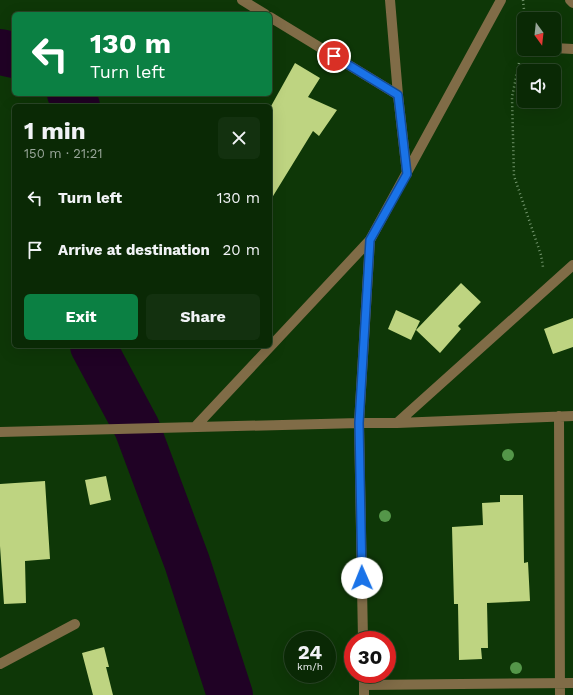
<!DOCTYPE html>
<html lang="en">
<head>
<meta charset="utf-8">
<style>
	body { margin:0; font-family:"Work Sans",sans-serif; background:#13310f; color:#f1f3f6; height:100vh; display:flex; flex-direction:column; font-size:15px; white-space:nowrap }
	* { box-sizing:border-box; margin:0 }
	p { font-size:13px; color:#99a69a }
	.icon { flex:none; width:22px; height:22px; fill:none; stroke:currentColor; stroke-width:2; stroke-linecap:round; stroke-linejoin:round }
	.map { position:relative; flex:1; overflow:hidden }
	.panel { position:absolute; left:12px; top:104px; width:260px; height:244px; display:flex; flex-direction:column; background:#0a2905; border-radius:6px; box-shadow:0 4px 16px #0002,0 0 0 1px #2a4527 }
	.panel>* { flex:none }
	.banner { position:absolute; left:12px; top:12px; width:260px; height:84px; border-radius:6px; box-shadow:0 4px 16px #0002,0 0 0 1px #2a4527; background:#0b8043; color:#fff; overflow:hidden }
	.needle { width:26px; rotate:165deg }
	.buttons { position:absolute; left:517px; top:12px; display:grid; gap:8px }
	.buttons a { display:grid; place-items:center; width:44px; height:44px; border-radius:6px; background:#0a2905; box-shadow:0 4px 16px #0002,0 0 0 1px #2a4527; font-size:20px }
	.speed { position:absolute; left:284px; top:631px; display:flex; gap:8px; font-size:20px; font-weight:700; text-align:center }
	.speed>* { display:grid; place-content:center; width:52px; height:52px; border-radius:50%; background:#0a2905; box-shadow:0 4px 16px #0002,0 0 0 1px #2a4527; line-height:1 }
	.speed small { font-size:10px; font-weight:400 }
	.speed .limit { border:6px solid #d22; background:#fff; color:#111 }
	.pin { position:absolute; display:grid; place-items:center; width:34px; height:34px; color:#fff; margin:-17px; border:2px solid #fff; border-radius:50%; box-shadow:0 1px 4px #0007 }
	.me { position:absolute; width:44px; margin:-22px; rotate:359deg; stroke-linejoin:round; filter:drop-shadow(0 0 3px #0008) }
	.turn { display:flex; align-items:center; gap:14px; height:84px; padding:0 12px; font-size:18px }
	.turn .icon { width:52px; height:52px; stroke-width:2.5 }
	.turn b { display:block; font-size:28px; line-height:34px }
	.round { display:grid; place-items:center; flex:none; width:42px; height:42px; border-radius:6px; background:#13310f }
	.headline { display:flex; align-items:center; justify-content:space-between; height:68px; padding:0 12px }
	h1 { font-size:24px; font-weight:700; line-height:30px }
	.cta { display:flex; gap:8px; margin-top:auto; padding:8px 12px }
	.cta a { flex:1; height:46px; border-radius:6px; background:#0b8043; color:#fff; font-size:16px; font-weight:700; line-height:46px; text-align:center }
	.cta a+a { background:#13310f; color:#f1f3f6 }
	ul { padding:0; list-style:none }
	li { display:flex; align-items:center; gap:12px; height:52px; padding:0 12px }
	li div { flex:1 }
	li b { display:block; font-size:15px }
	li em { font-style:normal }
	.map>svg:first-child { display:block }
	.lines { fill:none; stroke-linecap:round; stroke-linejoin:round }
	.river { stroke:#200225; stroke-width:46 }
	.building { fill:#bed481 }
	.path { stroke:#74976e; stroke-width:2.5; stroke-dasharray:1 3; stroke-linecap:butt }
	.minor { stroke:#806c47; stroke-width:10 }
	.tree { fill:#549649 }
	.route-casing { stroke:#114b97; stroke-width:10 }
	.route { stroke:#1a73e8; stroke-width:7 }
</style>
</head>
<body>
<div class="map">
<svg width="573" height="695" viewBox="0 0 573 695">
	<rect width="100%" height="100%" fill="#0e3707"/>
	<g class="lines">
		<path class="river" d="M 0,52 L 14,55
			M 70,94 L 77,106
			M 93,346 L 137,428 L 187,562 L 230,695"/>
	</g>
	<path class="building" d="M 295,63 L 320,78 L 308,97 L 337,110 L 319,136 L 313,131 L 270,201 L 270,108 Z
		M 461,283 L 481,302 L 458,326 L 461,329 L 440,353 L 416,330 Z
		M 396,310 L 420,321 L 411,340 L 388,329 Z
		M 573,318 L 573,347 L 553,354 L 544,329 Z
		M 106,476 L 111,500 L 90,505 L 85,480 Z
		M 45,481 L 50,559 L 25,561 L 26,603 L 4,604 L 0,546 L 0,484 Z
		M 500,495 L 523,495 L 524,563 L 528,562 L 530,601 L 487,603 L 488,648 L 481,648 L 482,659 L 459,660 L 458,604 L 454,604 L 452,527 L 483,525 L 482,503 L 500,502 Z
		M 104,647 L 109,667 L 106,667 L 113,695 L 93,695 L 82,653 Z"/>
	<g class="lines">
		<path class="path" d="M 523,0 L 525,19
			M 519,63 L 512,97 L 514,176 L 541,255 L 543,267"/>
		<path class="minor" d="M 242,0 L 265,14
			M 390,0 L 398,95 L 407,174
			M 570,0 L 573,3
			M 270,17 L 398,95
			M 523,45 L 524,45
			M 554,48 L 573,49
			M 559,416 L 560,695
			M 397,423 L 573,265
			M 195,427 L 370,240
			M 0,432 L 359,423 L 397,423 L 573,416
			M 363,640 L 359,423 L 370,240 L 501,0
			M 0,664 L 75,624
			M 364,674 L 364,695
			M 364,685 L 573,683"/>
	</g>
	<g class="tree">
		<circle cx="508" cy="455" r="6"/>
		<circle cx="385" cy="516" r="6"/>
		<circle cx="516" cy="668" r="6"/>
	</g>
	<g class="lines">
		<defs>
			<path id="route" d="M 334,56 L 398,95 L 407,174 L 370,240 L 359,423 L 362,578"/>
		</defs>
		<use href="#route" class="route-casing"/>
		<use href="#route" class="route"/>
	</g>
</svg>
<div class="buttons">
<a><svg class="needle" viewBox="-14 -14 28 28"><path d="M0-13l5 13h-10z" fill="#e53935"/><path d="M0 13l5-13h-10z" fill="#99a69a"/></svg></a>
<a><svg class="icon" aria-label="sound" viewBox="0 0 24 24"><path d="M4 9h4l5-4v14l-5-4H4zM17 9q2 3 0 6"/></svg></a>
</div>
<div class="speed"><div>24<small>km/h</small></div><div class="limit">30</div></div>
<div class="pin" style="left:334px;top:56px;background:#d93025"><svg class="icon" aria-label="arrive" viewBox="0 0 24 24"><path d="M6 21V4h12l-3 4 3 4H6"/></svg></div>
<svg class="me" style="left:362px;top:578px" viewBox="-20 -20 40 40"><circle r="19" fill="#fff"/><path d="M0-13L10 11 0 6-10 11z" fill="#1a73e8"/></svg>
<div class="banner">
<div class="turn"><svg class="icon" aria-label="left" viewBox="0 0 24 24"><path d="M17 20v-9H6M10 6l-5 5 5 5"/></svg><div><b>130 m</b>Turn left</div></div>
</div>
<section class="panel">
<div class="headline"><div><h1>1 min</h1><p>150 m · 21:21</p></div><a class="round"><svg class="icon" aria-label="close" viewBox="0 0 24 24"><path d="M6 6l12 12M18 6L6 18"/></svg></a></div>
<ul>
<li><svg class="icon" aria-label="left" viewBox="0 0 24 24"><path d="M17 20v-9H6M10 6l-5 5 5 5"/></svg><div><b>Turn left</b></div><em>130 m</em></li>
<li><svg class="icon" aria-label="arrive" viewBox="0 0 24 24"><path d="M6 21V4h12l-3 4 3 4H6"/></svg><div><b>Arrive at destination</b></div><em>20 m</em></li>
</ul>
<div class="cta"><a>Exit</a><a>Share</a></div>
</section>
</div>
</body>
</html>
